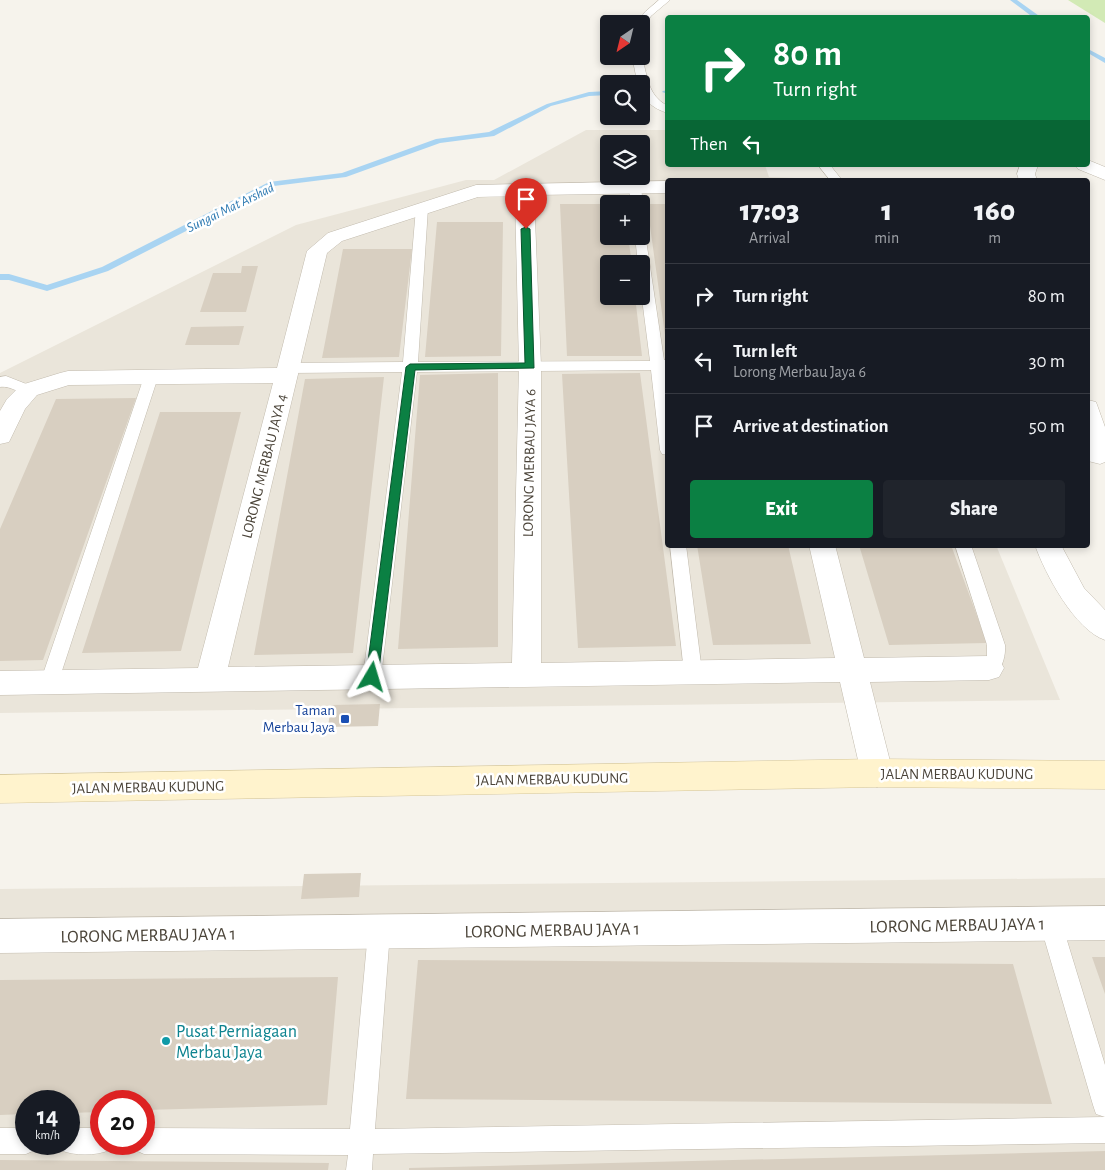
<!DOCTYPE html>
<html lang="en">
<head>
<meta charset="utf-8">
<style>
	body { margin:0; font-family:"Alegreya Sans",sans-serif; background:#20242c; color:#f1f3f6; height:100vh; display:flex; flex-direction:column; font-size:19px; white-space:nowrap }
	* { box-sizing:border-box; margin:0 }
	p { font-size:16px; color:#9ea1a6 }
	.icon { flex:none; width:28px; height:28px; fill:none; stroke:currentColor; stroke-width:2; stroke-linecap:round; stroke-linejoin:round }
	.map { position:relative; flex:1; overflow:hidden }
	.side { position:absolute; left:665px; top:178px; width:425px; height:370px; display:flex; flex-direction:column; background:#171b24; border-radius:5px; box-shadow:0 2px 8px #0003 }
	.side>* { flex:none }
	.hud { position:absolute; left:665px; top:15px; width:425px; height:152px; border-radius:5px; box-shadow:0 2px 8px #0003; background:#0b8043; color:#fff; overflow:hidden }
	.needle { width:32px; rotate:215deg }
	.fabs { position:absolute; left:600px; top:15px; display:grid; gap:10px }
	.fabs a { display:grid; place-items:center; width:50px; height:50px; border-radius:5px; background:#171b24; box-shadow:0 2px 8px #0003; font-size:25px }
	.speed { position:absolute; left:15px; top:1090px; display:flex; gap:10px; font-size:25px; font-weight:700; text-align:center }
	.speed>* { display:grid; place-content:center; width:65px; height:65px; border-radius:50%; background:#171b24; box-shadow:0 2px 8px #0003; line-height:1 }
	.speed small { font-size:12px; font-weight:400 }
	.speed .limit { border:8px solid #d22; background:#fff; color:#111 }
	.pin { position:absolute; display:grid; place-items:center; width:42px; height:42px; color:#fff; margin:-51px -21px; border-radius:50% 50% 50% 0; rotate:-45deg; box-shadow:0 0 5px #0007 }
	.pin .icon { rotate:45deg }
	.me { position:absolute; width:55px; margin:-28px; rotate:7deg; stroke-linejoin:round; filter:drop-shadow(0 0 4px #0008) }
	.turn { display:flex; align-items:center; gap:18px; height:105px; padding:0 25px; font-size:22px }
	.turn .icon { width:65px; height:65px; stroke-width:2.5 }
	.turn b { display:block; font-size:35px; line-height:42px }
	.then { display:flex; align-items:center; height:48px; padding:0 25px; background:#0003; gap:10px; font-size:19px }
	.eta { display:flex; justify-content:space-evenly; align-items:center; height:85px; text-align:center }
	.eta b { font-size:30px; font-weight:800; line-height:35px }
	.cta { display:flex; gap:10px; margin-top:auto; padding:10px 25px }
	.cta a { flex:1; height:58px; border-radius:5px; background:#0b8043; color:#fff; font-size:20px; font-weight:800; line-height:58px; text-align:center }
	.cta a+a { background:#20242c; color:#f1f3f6 }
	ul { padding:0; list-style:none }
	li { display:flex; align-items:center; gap:15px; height:65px; padding:0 25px; border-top:1px solid #363941 }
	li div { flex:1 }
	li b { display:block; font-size:19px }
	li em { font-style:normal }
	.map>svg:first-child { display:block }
	.residential { fill:#eae5da; fill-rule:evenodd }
	.green { fill:#d2eab5 }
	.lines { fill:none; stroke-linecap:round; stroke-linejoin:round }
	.stream { fill:#a9d4f2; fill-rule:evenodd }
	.building { fill:#d8cfc1 }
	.lane-casing { stroke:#c2bbae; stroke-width:1 }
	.street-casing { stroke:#c2bbae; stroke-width:1 }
	.secondary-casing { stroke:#d6c79b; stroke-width:1 }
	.lane { fill:#fff; fill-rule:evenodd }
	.street { fill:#fff; fill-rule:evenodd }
	.secondary { fill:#fff3cd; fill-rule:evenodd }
	.route { fill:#0b8043; stroke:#07532c }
	.transit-dot { fill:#1a4fb4; stroke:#fff; stroke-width:2 }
	.culture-dot { fill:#0f9aa8; stroke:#fff; stroke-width:2 }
	.labels { text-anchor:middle; stroke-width:5; stroke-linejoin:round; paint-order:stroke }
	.far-water-label { font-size:14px; font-style:italic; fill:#2e7ab2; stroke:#fff }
	.street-label { font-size:15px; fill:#4b4439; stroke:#fff }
	.transit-label { font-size:15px; fill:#164399; stroke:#fff; text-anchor:end }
	.near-street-label { font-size:18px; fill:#4b4439; stroke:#fff }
	.near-culture-label { font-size:18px; fill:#0d838f; stroke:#fff; text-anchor:start }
</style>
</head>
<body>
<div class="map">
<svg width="1105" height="1170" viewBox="0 0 1105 1170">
	<rect width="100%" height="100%" fill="#f6f3ec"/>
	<path class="residential" d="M 586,130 L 667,130 L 668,165 L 765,165 L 769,177 L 847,180 L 668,180 L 668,545 L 996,545 L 1060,700 L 0,713 L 0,373 L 296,225 L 466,180 L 494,180 ZM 609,144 L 641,144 L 641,176 L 609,176 ZM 609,204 L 641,204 L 641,236 L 609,236 ZM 609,264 L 641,264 L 641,296 L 609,296 Z
		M 1105,878 L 1105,1170 L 0,1170 L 0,889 ZM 26,1101 L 69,1101 L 69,1144 L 26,1144 ZM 101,1101 L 144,1101 L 144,1144 L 101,1144 Z"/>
	<path class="green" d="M 1068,0 L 1105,0 L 1105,23 Z"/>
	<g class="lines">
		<path class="stream" d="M 1010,0 L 1017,0 L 1042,18 L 1034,18 Z
			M 1088,49 L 1105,58 L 1105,63 L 1088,53 Z
			M 668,90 L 668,94 L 662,92 L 663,91 Z
			M 609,91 L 609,95 L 589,96 L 551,106 L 494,136 L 440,143 L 346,177 L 274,186 L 108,271 L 50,290 L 47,291 L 9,280 L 0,280 L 0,274 L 9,274 L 47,285 L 102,267 L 269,182 L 342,173 L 436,139 L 489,132 L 547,104 L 589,92 Z"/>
	</g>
	<path class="building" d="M 560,204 L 609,204 L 609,236 L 628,236 L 632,264 L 609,264 L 609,296 L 635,296 L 642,356 L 567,356 Z
		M 647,204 L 668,204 L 668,342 L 666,342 Z
		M 437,222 L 503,222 L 501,356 L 425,357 Z
		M 343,249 L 412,249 L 399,357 L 322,358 Z
		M 242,266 L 258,266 L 246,312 L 200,312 L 213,273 L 241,273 Z
		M 244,326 L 239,345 L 185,345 L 191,327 Z
		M 498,373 L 498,647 L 398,649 L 420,375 Z
		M 640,373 L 676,646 L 578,648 L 562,374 Z
		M 384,377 L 353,653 L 254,655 L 305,379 Z
		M 136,398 L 43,660 L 0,661 L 0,529 L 56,399 Z
		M 160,412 L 241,412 L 181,651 L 82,653 Z
		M 697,545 L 788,545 L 811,644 L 713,645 Z
		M 859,545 L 951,545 L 987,643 L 889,645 Z
		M 380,704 L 378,726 L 328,727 L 331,705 Z
		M 361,873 L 359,897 L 301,899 L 304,874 Z
		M 1092,957 L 1105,957 L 1105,994 Z
		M 418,960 L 1013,964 L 1052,1104 L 406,1099 Z
		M 338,977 L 327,1105 L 144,1110 L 144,1101 L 101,1101 L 101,1112 L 69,1113 L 69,1101 L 26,1101 L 26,1114 L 0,1115 L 0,980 Z
		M 1105,1151 L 1105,1170 L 409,1170 L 409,1168 Z
		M 0,1160 L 329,1163 L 328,1170 L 0,1170 Z"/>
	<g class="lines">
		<defs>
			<path id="lane" d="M 659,0 L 670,0 L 651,16 L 644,26 L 641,27 L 641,24 L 636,24 L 645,12 Z
				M 641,55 C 648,74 646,95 668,106 L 668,113 C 653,109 641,99 641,84 L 638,84 L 637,81 L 632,56 Z
				M 818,165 L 830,165 L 842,180 L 830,180 Z
				M 635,184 L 641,188 L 643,204 L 641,207 L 641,204 L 631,204 L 629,188 Z
				M 422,204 L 428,208 L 418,362 L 650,361 L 641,291 L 641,264 L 638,264 L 635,236 L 641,236 L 641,232 L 645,233 L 664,360 L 668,360 L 668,370 L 665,370 L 668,388 L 668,455 L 662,454 L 660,450 L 651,370 L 417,372 L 381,677 L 379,683 L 372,685 L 365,683 L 363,677 L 402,372 L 288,373 L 283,371 L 281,368 L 283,365 L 288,363 L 403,362 L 416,208 Z
				M 151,372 L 156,374 L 158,377 L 58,683 L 56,689 L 49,691 L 42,689 L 40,683 L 144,377 L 146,374 Z
				M 6,376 L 34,387 L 36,390 L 34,393 C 22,397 12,385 0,387 L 0,377 Z
				M 670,545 L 686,545 L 702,672 L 700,677 L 693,680 L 686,677 L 684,672 Z
				M 955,545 L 971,545 L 1005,645 C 1006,659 1000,680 982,673 L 980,668 L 987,658 L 987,645 Z
				M 1051,913 L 1059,916 L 1062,924 L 1105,1065 L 1105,1117 L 1096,1114 L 1093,1105 L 1040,924 L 1043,916 Z
				M 379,921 L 387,924 L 390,932 L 375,1129 L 1105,1117 L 1105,1143 L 373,1154 L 372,1170 L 346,1170 L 348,1155 L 144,1154 L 135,1150 L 133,1144 L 144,1144 L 144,1128 L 350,1129 L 368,932 L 371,924 Z
				M 0,1128 L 26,1128 L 26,1144 L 37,1144 L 35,1150 L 26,1154 L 0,1154 Z
				M 69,1128 L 101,1128 L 101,1144 L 112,1144 L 110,1150 C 95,1156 75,1156 60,1150 L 58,1144 L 69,1144 Z"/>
			<path id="street" d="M 1088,160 L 1105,167 L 1105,180 L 1078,169 L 1075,165 L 1088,165 Z
				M 1020,165 L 1038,165 L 1035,174 L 1037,180 L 1019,180 L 1017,174 Z
				M 668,181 L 668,193 L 534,195 L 541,366 L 541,663 L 835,658 L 809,545 L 835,545 L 864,658 L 989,656 L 999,659 L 1004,668 L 999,677 L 989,680 L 870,682 L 893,773 L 888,783 L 877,787 L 866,783 L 861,773 L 840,682 L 0,695 L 0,671 L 198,668 L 273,383 L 69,385 L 37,395 L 25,409 L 9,442 L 0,444 L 0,411 L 7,399 L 21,385 L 60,373 L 68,371 L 277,368 L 307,251 L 328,233 L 476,185 ZM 515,196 L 519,366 L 512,663 L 228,667 L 327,253 L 342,241 L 478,197 Z
				M 1088,400 L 1096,402 L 1105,427 L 1105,462 L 1100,464 L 1088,461 Z
				M 1035,545 L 1061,545 L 1084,588 L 1105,610 L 1105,640 C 1075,630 1045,574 1035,545 Z
				M 1105,906 L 1105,940 L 0,953 L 0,919 Z"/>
			<path id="secondary" d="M 877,759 L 1105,761 L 1105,789 L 877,787 L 0,803 L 0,775 Z"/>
		</defs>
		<use href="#lane" class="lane-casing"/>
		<use href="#street" class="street-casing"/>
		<use href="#secondary" class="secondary-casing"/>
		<use href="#lane" class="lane"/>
		<use href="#street" class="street"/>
		<use href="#secondary" class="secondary"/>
	</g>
	<path class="route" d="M 526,227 L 530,229 L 534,368 L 415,370 L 378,677 L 376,681 L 368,681 L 366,677 L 406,367 L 410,364 L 525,363 L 521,229 Z"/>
	<rect class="transit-dot" x="340" y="714" width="10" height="10" rx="2.5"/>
	<circle class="culture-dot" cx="166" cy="1041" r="5"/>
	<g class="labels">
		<g class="far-water-label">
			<text transform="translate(230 207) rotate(-26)" y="5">Sungai Mat Arshad</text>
		</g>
		<g class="street-label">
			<text transform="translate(529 463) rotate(-89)" y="5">LORONG MERBAU JAYA 6</text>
			<text transform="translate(264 466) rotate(-76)" y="5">LORONG MERBAU JAYA 4</text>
			<text x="957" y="779">JALAN MERBAU KUDUNG</text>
			<text transform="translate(552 779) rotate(-1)" y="5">JALAN MERBAU KUDUNG</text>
			<text transform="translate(148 787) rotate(-1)" y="5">JALAN MERBAU KUDUNG</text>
		</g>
		<g class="transit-label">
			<text x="335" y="715">Taman<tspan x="335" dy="17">Merbau Jaya</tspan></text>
		</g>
		<g class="near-street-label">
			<text transform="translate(957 925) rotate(-1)" y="6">LORONG MERBAU JAYA 1</text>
			<text transform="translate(552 930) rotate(-1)" y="6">LORONG MERBAU JAYA 1</text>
			<text transform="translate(148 935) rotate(-1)" y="6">LORONG MERBAU JAYA 1</text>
		</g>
		<g class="near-culture-label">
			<text x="176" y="1037">Pusat Perniagaan<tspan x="176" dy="21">Merbau Jaya</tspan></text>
		</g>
	</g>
</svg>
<div class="fabs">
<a><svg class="needle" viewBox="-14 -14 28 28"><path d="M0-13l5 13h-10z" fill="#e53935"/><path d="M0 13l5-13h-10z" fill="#9ea1a6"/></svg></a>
<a><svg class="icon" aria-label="search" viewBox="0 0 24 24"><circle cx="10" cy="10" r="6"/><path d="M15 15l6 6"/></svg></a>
<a><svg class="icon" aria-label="layers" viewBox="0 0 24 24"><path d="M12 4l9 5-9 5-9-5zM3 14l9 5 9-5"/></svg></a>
<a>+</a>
<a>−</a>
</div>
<div class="speed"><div>14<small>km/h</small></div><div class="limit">20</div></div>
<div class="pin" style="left:526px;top:229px;background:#d93025"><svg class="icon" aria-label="arrive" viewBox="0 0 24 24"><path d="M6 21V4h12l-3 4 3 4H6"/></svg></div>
<svg class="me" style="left:372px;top:677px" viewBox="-20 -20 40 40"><path d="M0-17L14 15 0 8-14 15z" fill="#0b8043" stroke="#fff" stroke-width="4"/></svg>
<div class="hud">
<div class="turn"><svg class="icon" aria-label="right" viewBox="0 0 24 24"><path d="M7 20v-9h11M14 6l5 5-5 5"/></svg><div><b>80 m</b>Turn right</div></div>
<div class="then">Then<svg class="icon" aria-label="left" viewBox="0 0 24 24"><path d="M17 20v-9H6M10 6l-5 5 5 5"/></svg></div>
</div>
<section class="side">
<div class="eta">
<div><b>17:03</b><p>Arrival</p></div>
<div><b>1</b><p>min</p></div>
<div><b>160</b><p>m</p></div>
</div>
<ul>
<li><svg class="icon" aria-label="right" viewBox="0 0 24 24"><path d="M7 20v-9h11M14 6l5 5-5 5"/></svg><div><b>Turn right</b></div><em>80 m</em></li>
<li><svg class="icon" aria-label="left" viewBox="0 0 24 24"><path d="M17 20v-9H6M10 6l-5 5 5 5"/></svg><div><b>Turn left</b><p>Lorong Merbau Jaya 6</p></div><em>30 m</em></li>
<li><svg class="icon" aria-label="arrive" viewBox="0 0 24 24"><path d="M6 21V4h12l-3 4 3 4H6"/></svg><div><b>Arrive at destination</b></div><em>50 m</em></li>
</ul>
<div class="cta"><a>Exit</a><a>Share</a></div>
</section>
</div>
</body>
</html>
